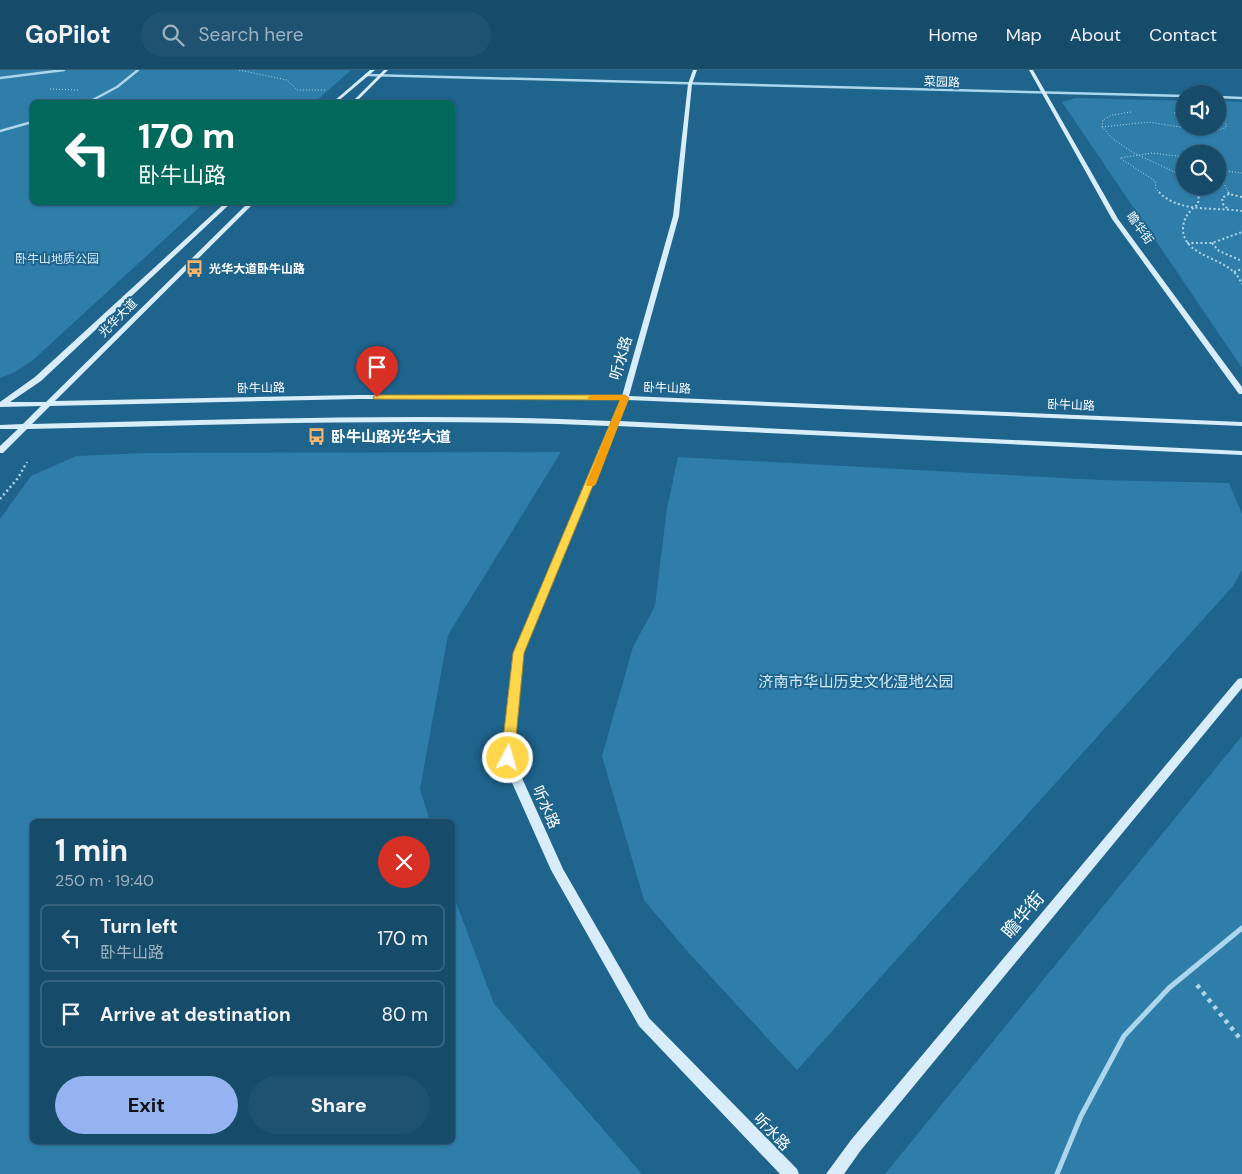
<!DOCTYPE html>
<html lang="en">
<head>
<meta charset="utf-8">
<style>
	body { margin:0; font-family:"DM Sans","Noto Sans SC",sans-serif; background:#1f5270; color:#f1f3f6; height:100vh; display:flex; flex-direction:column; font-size:19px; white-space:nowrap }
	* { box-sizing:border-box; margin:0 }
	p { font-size:16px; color:#9eb3c1 }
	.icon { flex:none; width:28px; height:28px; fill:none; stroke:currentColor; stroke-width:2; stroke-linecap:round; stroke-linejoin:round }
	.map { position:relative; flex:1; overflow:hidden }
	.drawer { position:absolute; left:30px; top:749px; width:425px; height:325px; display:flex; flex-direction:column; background:#164b6a; border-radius:8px; box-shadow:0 1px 4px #0004,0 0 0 1px #35637e }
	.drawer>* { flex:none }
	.banner { position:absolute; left:30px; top:30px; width:425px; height:105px; border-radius:8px; box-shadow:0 1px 4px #0004,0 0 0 1px #35637e; background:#00695c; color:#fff; overflow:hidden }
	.controls { position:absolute; left:1176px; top:15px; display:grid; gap:10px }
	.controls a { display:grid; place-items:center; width:50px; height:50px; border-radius:50%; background:#164b6a; box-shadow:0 1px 4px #0004,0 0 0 1px #35637e; font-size:25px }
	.pin { position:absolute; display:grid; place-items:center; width:42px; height:42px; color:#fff; margin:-51px -21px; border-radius:50% 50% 50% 0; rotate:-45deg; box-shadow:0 0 5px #0007 }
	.pin .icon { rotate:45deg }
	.me { position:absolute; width:55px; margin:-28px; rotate:6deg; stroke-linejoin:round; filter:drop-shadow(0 0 4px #0008) }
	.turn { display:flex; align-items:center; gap:18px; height:105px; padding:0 25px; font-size:22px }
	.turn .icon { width:65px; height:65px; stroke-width:2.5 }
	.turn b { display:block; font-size:35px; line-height:42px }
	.round { display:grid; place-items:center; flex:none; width:52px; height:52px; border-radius:26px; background:#1f5270 }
	.headline { display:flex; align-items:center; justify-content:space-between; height:85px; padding:0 25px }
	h1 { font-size:30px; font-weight:700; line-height:38px }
	.cta { display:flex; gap:10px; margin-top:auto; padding:10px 25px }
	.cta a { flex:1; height:58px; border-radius:30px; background:#95b2f1; color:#111; font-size:20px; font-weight:700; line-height:58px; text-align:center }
	.cta a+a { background:#1f5270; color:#f1f3f6 }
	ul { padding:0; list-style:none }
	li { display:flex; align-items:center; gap:15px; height:68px; margin:0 10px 8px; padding:0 15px; border:2px solid #35637e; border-radius:8px }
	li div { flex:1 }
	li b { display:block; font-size:19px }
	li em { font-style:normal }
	header { display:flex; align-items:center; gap:30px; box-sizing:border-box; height:70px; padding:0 25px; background:#164b6a; border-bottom:1px solid #35637e }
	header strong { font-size:24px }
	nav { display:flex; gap:28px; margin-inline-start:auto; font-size:18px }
	.search { width:350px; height:45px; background:#1f5270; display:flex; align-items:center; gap:12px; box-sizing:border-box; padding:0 18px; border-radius:28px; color:#9eb3c1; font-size:19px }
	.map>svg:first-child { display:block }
	.green { fill:#2f7ea9; fill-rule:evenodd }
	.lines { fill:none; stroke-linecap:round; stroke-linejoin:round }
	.path-far3 { stroke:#acd6ec; stroke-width:1; stroke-dasharray:1 2; stroke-linecap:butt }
	.path-far2 { stroke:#acd6ec; stroke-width:2; stroke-dasharray:2 2.5; stroke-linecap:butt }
	.path-far1 { stroke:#acd6ec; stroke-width:2.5; stroke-dasharray:2 3; stroke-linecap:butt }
	.path { stroke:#acd6ec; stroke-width:4.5; stroke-dasharray:4 5; stroke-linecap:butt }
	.lane { stroke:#acd6ec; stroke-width:5 }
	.street { stroke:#acd6ec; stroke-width:2.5 }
	.secondary { fill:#d8edf9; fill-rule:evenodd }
	.route { fill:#ffd54a; stroke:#a68a30 }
	.slow { fill:#f59e0b }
	.labels { text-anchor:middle; stroke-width:4; stroke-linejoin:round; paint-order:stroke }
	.far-street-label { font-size:12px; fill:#fff; stroke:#1e648d }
	.far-park-label { font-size:12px; fill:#d1ebf9; stroke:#1e648d }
	.far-poi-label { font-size:12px; font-weight:bold; fill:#fff; stroke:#1e648d; text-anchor:start }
	.street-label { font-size:15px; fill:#fff; stroke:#1e648d }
	.poi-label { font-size:15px; font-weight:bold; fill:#fff; stroke:#1e648d; text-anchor:start }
	.park-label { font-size:15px; fill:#d1ebf9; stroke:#1e648d }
	.near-street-label { font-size:18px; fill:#fff; stroke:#1e648d }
</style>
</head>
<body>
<header>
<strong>GoPilot</strong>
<div class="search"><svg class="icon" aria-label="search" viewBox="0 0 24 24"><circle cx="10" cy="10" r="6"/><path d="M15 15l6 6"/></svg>Search here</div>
<nav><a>Home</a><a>Map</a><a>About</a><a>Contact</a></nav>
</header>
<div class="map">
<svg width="1242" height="1104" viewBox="0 0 1242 1104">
	<rect width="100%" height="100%" fill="#1e648d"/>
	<path class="green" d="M 0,0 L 351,0 L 315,32 L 32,32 L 32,132 L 204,133 L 32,291 L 15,302 L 0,308 Z
		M 1076,28 L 1185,31 L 1185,56 L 1218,56 L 1218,31 L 1242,32 L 1242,298 L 1062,32 ZM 1185,84 L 1218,84 L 1218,116 L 1185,116 Z
		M 561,382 L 448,565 L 420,719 L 430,751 L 32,751 L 32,1071 L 452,1071 L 453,824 L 494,934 L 642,1104 L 0,1104 L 0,449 L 31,406 L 76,386 L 148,383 Z
		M 678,387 L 1100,410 L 1229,413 L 1242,444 L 1242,500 L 1233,516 L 797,1000 L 687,881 L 644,830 L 602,686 L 633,577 L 655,536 L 667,438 Z
		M 1242,666 L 1242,1104 L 885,1104 Z"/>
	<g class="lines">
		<path class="path-far3" d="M 239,0 L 287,10 L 297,20 L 326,20
			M 50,19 L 79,20
			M 1131,42 L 1112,45 L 1103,50 L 1102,57 L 1113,69 L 1132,82 L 1185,107
			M 1174,43 L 1185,44
			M 1102,57 L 1149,52 L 1210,62 L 1225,58 L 1227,55 L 1218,49
			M 1218,94 L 1224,100 L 1223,112 L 1229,123
			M 1226,101 L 1242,103
			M 1195,116 L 1199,123
			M 1160,123 L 1156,119 L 1155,111 L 1120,88 L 1152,83 L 1185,87"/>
		<path class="path-far2" d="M 1159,122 C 1178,143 1216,137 1242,141
			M 1199,122 L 1198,134 C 1189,141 1183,148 1183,160 C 1184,183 1215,187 1230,199 C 1236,203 1239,208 1242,214
			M 1228,122 L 1229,124 L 1242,127
			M 1229,124 L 1222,128 L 1223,134 L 1229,140
			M 1187,173 L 1212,173 L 1242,162
			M 1212,173 L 1219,181 L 1242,191
			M 1234,202 L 1242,199"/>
		<path class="path-far1" d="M 0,429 L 18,408 L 27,392"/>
		<path class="path" d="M 1197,915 L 1242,971"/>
		<path class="lane" d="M 1057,1104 L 1081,1046 L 1124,966 L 1169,918 L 1242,858"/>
		<path class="street" d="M 368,5 L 1185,26
			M 0,8 L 64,0
			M 1218,27 L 1242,28
			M 89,32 L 117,17 L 138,0
			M 0,61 L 32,52"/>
		<path class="secondary" d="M 370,0 L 375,0 L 337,32 L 333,32 Z
			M 384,0 L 388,0 L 356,32 L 352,32 Z
			M 693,0 L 697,0 L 692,14 L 679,146 L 629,326 L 1242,352 L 1242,356 L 628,330 L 619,351 L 1242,381 L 1242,385 L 617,356 L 523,583 L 513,688 L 563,799 L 649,948 L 797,1099 L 799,1104 L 780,1104 L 639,956 L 551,800 L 501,688 L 513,583 L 609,356 C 416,347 221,355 27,359 L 3,383 L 0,383 L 0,376 L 18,359 L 0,359 L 0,355 L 23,354 L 41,336 L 0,337 L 0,332 L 35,307 L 226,132 L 232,132 L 41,311 L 10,332 L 46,332 L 249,132 L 255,132 L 55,331 L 358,325 L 622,326 L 673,146 L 688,14 ZM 358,329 L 620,330 L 611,351 C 419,342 225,350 32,354 L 50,336 Z
			M 1029,0 L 1033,0 L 1118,149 L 1242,317 L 1242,324 L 1239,324 L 1112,149 Z
			M 1242,608 L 1242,618 L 861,1080 L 844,1104 L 826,1104 L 851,1070 L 1238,609 Z"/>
	</g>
	<path class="route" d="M 377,325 L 625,325 L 629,328 L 524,583 L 514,688 L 512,691 L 503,691 L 501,688 L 513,583 L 620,330 L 374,329 L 373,327 Z"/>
	<path class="slow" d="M 625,325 L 629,328 L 596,414 L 594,416 L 587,416 L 586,414 L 620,330 L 592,330 L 587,328 L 592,325 Z"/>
	<defs>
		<symbol id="bus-bare" viewBox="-9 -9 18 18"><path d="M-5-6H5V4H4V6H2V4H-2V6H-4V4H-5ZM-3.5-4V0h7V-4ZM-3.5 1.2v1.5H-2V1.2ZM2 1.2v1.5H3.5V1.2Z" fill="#fbb66b" stroke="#1e648d" stroke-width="2.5" paint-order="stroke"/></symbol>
	</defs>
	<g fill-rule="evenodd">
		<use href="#bus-bare" x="182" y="186" width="25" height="25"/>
		<use href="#bus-bare" x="304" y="354" width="25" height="25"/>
	</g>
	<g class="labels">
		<g class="far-street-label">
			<text transform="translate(942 12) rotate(2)" y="4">菜园路</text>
			<text transform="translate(1140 158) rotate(54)" y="4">瞻华街</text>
			<text transform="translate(118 248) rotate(-45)" y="4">光华大道</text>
			<text transform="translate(261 318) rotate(-1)" y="4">卧牛山路</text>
			<text transform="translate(667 318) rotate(2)" y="4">卧牛山路</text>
			<text transform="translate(1071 335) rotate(2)" y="4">卧牛山路</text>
		</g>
		<g class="far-park-label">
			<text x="57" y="193">卧牛山地质公园</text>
		</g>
		<g class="far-poi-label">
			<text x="209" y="203">光华大道卧牛山路</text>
		</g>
		<g class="street-label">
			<text transform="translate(621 288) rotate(-74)" y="5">听水路</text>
			<text transform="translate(546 737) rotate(66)" y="5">听水路</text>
			<text transform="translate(772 1062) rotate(46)" y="5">听水路</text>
		</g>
		<g class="poi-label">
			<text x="331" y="372">卧牛山路光华大道</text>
		</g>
		<g class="park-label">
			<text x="856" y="617">济南市华山历史文化湿地公园</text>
		</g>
		<g class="near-street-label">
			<text transform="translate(1023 845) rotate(-50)" y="6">瞻华街</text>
		</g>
	</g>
</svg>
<div class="controls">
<a><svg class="icon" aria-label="sound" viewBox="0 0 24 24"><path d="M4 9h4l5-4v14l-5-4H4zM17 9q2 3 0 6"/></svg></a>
<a><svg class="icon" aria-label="search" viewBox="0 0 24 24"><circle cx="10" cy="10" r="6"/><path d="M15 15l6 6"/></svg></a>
</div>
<div class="pin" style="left:377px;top:327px;background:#d93025"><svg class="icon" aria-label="arrive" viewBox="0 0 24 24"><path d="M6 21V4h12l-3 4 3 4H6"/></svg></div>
<svg class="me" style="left:508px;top:688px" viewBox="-20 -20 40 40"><circle r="17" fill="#ffd54a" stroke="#fff" stroke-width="3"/><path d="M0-11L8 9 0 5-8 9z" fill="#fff"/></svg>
<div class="banner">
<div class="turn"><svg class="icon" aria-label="left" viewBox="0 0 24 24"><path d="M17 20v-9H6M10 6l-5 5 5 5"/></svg><div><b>170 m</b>卧牛山路</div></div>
</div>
<section class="drawer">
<div class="headline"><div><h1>1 min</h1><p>250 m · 19:40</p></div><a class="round" style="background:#d93025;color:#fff"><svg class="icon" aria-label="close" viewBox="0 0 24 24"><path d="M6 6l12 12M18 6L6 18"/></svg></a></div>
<ul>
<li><svg class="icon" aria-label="left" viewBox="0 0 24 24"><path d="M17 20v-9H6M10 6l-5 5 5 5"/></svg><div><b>Turn left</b><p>卧牛山路</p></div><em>170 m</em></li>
<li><svg class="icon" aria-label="arrive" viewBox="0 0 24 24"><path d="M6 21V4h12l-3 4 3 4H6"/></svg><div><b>Arrive at destination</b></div><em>80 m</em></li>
</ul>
<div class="cta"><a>Exit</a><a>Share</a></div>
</section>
</div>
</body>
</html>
